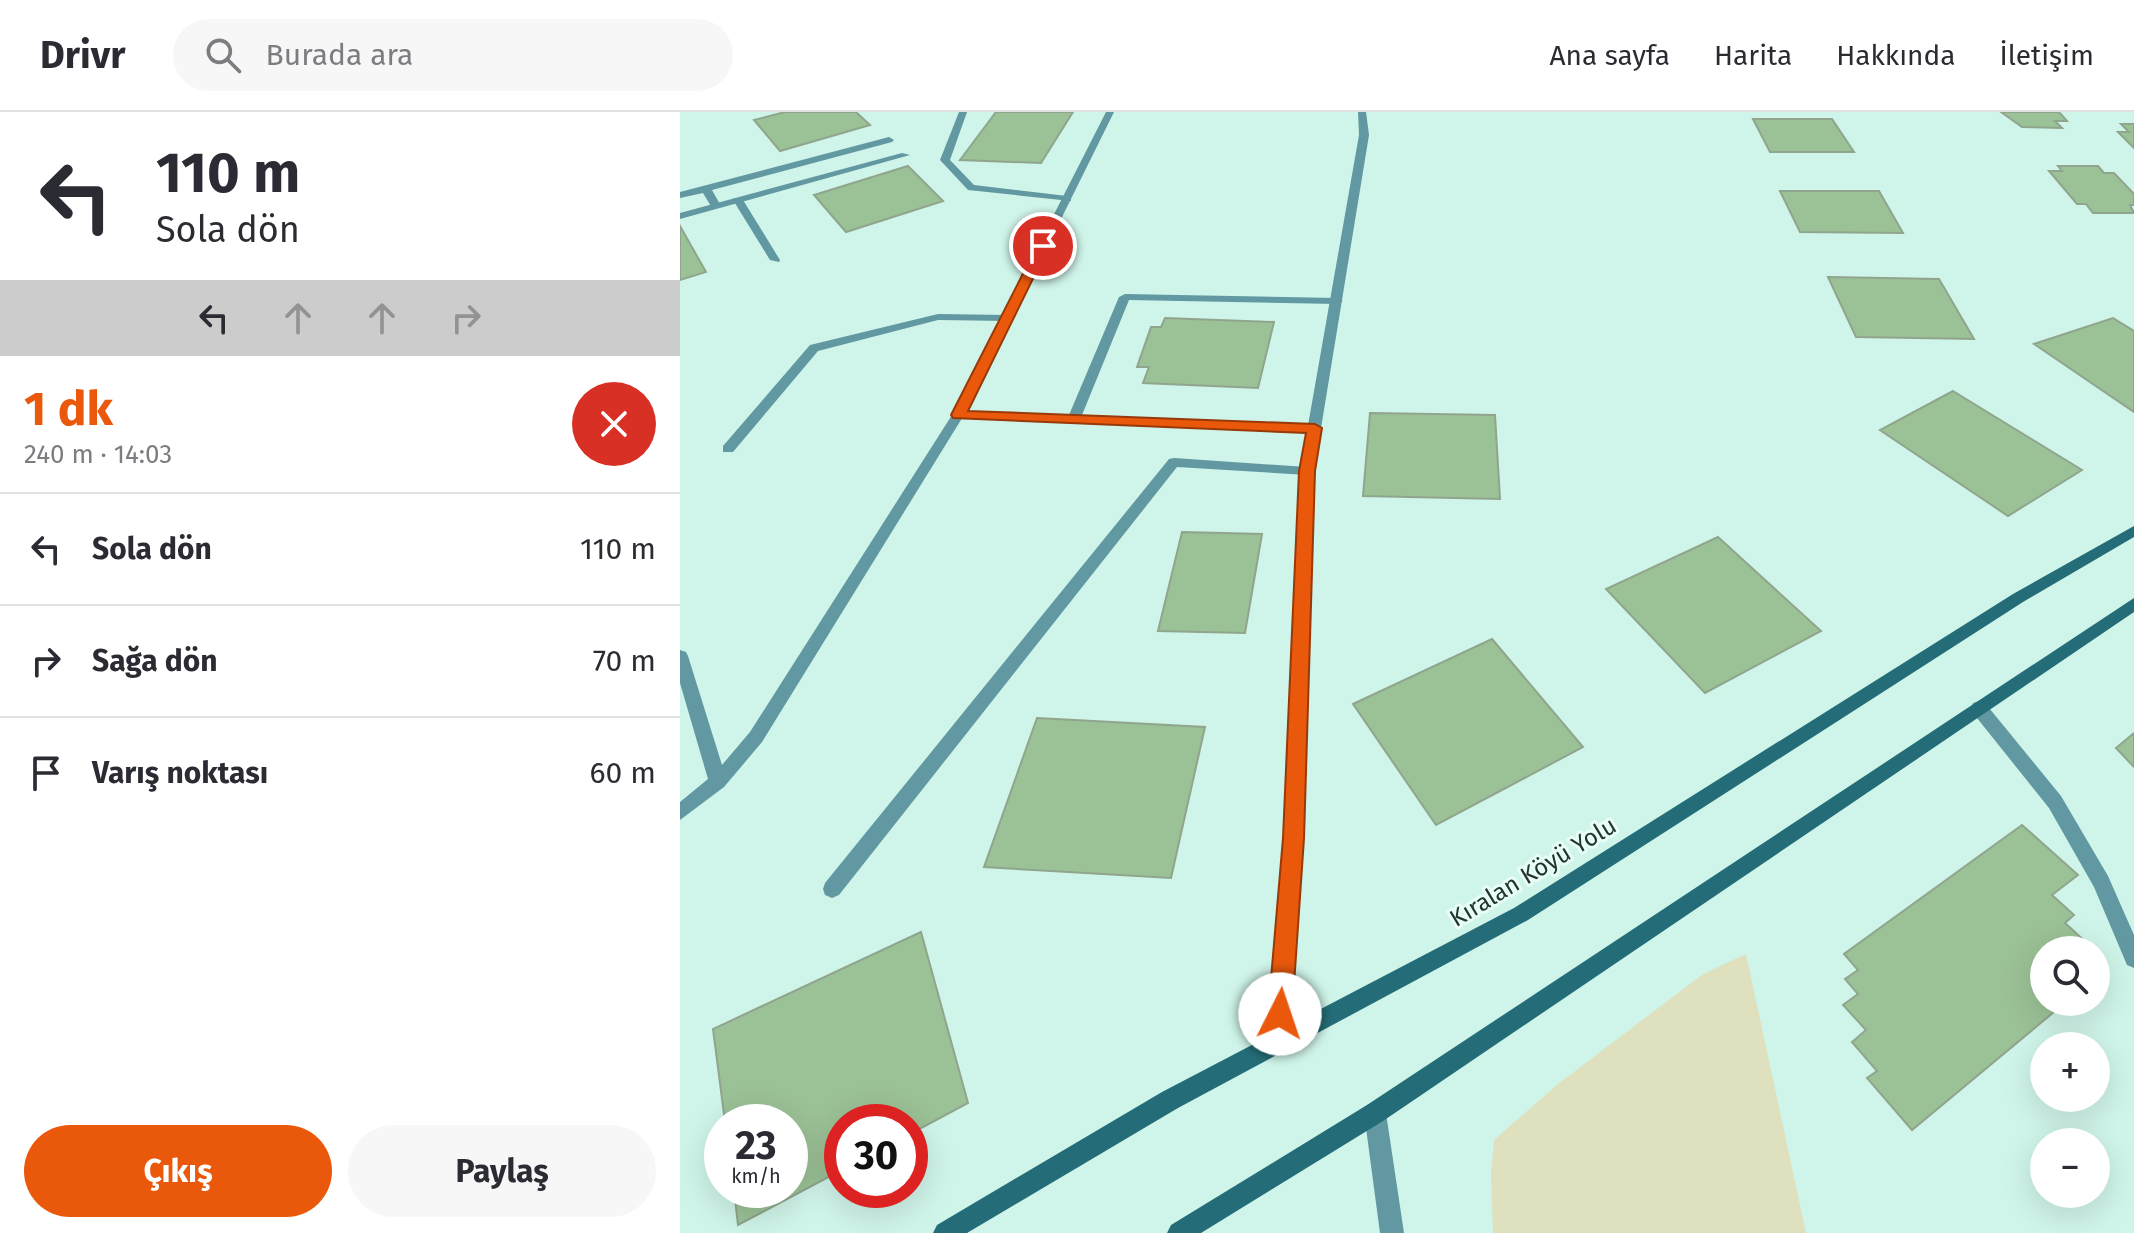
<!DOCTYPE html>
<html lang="tr">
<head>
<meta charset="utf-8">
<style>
	body { margin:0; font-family:"Fira Sans",sans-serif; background:#f7f7f7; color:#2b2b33; height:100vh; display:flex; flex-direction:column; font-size:30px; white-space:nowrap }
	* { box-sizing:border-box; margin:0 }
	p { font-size:26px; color:#7c7c81 }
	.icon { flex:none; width:44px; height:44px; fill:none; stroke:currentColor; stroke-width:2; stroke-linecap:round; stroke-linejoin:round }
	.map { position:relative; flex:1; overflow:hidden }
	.panel { display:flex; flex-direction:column; background:#fff; width:680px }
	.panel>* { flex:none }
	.guide { background:#fff; color:#2b2b33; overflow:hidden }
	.buttons { position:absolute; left:1350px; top:824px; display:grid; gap:16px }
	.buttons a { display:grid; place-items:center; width:80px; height:80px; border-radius:50%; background:#fff; box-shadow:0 8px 32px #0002; font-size:40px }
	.speed { position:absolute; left:24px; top:992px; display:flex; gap:16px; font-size:40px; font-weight:700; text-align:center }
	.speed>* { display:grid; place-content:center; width:104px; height:104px; border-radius:50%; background:#fff; box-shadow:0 8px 32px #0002; line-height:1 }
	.speed small { font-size:20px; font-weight:400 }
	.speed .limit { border:12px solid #d22; background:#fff; color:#111 }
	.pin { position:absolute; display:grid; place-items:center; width:68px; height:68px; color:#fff; margin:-34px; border:4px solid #fff; border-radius:50%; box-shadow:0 2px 8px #0007 }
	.me { position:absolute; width:88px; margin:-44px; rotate:4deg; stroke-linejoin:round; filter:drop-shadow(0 0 6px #0008) }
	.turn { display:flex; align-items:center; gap:28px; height:168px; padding:0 24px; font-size:36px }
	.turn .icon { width:104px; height:104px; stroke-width:2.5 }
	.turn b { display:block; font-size:56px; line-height:68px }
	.lanes { display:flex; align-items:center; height:76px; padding:0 24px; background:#0003; justify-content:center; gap:40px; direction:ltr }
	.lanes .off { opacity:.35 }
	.round { display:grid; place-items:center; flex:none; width:84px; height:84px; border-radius:42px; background:#f7f7f7 }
	.overview { display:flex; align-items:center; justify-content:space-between; height:136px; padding:0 24px }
	h1 { font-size:48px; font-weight:700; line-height:60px; color:#ea580c }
	.action { display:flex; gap:16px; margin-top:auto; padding:16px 24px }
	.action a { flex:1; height:92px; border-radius:48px; background:#ea580c; color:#fff; font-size:32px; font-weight:700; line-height:92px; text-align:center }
	.action a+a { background:#f7f7f7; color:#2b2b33 }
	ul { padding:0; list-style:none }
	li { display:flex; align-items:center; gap:24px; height:112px; padding:0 24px; border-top:2px solid #e1e1e2 }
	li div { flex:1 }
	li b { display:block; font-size:30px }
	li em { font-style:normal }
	header { display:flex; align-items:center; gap:48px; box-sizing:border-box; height:112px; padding:0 40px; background:#fff; border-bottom:2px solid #e1e1e2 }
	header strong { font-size:38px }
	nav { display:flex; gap:44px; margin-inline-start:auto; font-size:28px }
	.search { width:560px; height:72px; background:#f7f7f7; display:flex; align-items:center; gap:20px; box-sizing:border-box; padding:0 28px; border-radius:44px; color:#7c7c81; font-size:30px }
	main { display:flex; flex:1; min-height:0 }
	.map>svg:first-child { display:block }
	.green { fill:#dfe0bd }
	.building { fill:#9bc196; stroke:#90a58d; stroke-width:2 }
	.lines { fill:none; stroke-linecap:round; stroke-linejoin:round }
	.lane { fill:#6198a1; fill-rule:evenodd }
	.street { fill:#6198a1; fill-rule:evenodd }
	.secondary { fill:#246d78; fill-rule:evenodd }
	.route { fill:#ea580c; stroke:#983908; stroke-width:2 }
	.labels { text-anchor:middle; stroke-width:6; stroke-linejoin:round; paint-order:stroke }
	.street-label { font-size:24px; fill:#24332f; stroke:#e7fef7 }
</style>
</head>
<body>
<header>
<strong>Drivr</strong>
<div class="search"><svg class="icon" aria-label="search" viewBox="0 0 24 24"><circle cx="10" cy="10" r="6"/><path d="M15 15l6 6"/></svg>Burada ara</div>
<nav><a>Ana sayfa</a><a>Harita</a><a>Hakkında</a><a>İletişim</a></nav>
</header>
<main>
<section class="panel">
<div class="guide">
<div class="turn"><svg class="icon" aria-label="left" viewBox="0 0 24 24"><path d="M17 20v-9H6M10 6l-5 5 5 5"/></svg><div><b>110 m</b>Sola dön</div></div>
<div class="lanes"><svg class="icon" aria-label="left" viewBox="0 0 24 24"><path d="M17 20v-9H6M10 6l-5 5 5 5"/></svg><svg class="icon off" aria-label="ahead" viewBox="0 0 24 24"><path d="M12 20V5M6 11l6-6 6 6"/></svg><svg class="icon off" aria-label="ahead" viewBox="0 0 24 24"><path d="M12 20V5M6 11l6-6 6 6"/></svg><svg class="icon off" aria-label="right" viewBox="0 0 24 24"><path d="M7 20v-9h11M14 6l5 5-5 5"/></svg></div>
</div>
<div class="overview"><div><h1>1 dk</h1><p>240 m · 14:03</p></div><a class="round" style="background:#d93025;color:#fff"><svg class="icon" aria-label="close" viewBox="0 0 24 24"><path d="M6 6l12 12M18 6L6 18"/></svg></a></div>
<ul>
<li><svg class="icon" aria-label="left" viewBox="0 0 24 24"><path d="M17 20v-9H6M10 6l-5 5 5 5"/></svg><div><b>Sola dön</b></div><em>110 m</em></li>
<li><svg class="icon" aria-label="right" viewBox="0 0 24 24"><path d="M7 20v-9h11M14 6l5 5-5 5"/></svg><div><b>Sağa dön</b></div><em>70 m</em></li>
<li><svg class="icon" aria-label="arrive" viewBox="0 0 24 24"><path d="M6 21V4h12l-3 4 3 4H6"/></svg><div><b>Varış noktası</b></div><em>60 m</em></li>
</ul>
<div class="action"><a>Çıkış</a><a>Paylaş</a></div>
</section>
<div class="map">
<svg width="1454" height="1121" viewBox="0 0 1454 1121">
	<rect width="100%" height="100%" fill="#cff4e9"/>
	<path class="green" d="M 1066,842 L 1126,1121 L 813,1121 L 811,1064 L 814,1028 L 878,972 L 1023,862 Z"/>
	<path class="building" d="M 105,0 L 176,0 L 190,13 L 100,39 L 74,8 Z
		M 316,0 L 393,0 L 361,51 L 280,48 Z
		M 1321,0 L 1379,0 L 1387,9 L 1375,9 L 1382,16 L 1342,15 Z
		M 1073,7 L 1152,7 L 1174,40 L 1090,40 Z
		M 1441,12 L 1454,12 L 1454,36 L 1438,20 L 1449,20 Z
		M 228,54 L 263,89 L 166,120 L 134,83 Z
		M 1378,54 L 1418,54 L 1424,61 L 1434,61 L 1454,82 L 1454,93 L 1450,93 L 1454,101 L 1413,101 L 1406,92 L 1397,92 L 1369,59 L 1382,59 Z
		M 1100,79 L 1199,79 L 1223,121 L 1120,120 Z
		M 0,114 L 26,160 L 0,168 Z
		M 1148,165 L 1259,167 L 1294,227 L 1176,225 Z
		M 485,206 L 594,210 L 578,276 L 463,271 L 469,255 L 457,255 L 471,215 L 481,215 Z
		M 1433,206 L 1454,219 L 1454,300 L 1354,232 Z
		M 1273,279 L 1402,358 L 1328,404 L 1200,318 Z
		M 690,301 L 815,303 L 820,387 L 683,384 Z
		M 502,420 L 582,422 L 565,521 L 478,519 Z
		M 1038,425 L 1141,519 L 1025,581 L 926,477 Z
		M 812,527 L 903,635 L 756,713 L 673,592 Z
		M 357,606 L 525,615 L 491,766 L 304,755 Z
		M 1454,621 L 1454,655 L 1436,636 Z
		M 1342,713 L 1398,763 L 1372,783 L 1394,803 L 1385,811 L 1408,832 L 1401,838 L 1364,838 L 1364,890 L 1386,890 L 1232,1018 L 1187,966 L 1197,959 L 1172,930 L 1186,918 L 1163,893 L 1178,882 L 1165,867 L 1178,858 L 1164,842 Z
		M 241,820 L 288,991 L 230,1022 L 230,1010 L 162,1010 L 162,1058 L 58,1113 L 54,1078 L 110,1078 L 110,1010 L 45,1010 L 33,917 Z"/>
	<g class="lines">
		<path class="lane" d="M 279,0 L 287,0 L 270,48 L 294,73 L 387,84 L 391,85 L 391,89 L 288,78 L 260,48 Z
			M 209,25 L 214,28 L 212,30 L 32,78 L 41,94 L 40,96 L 32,96 L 23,81 L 0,86 L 0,80 Z
			M 54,86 L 63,88 L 100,148 L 99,150 L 90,148 L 53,88 Z
			M 445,182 L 657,186 L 663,189 L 657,192 L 449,188 L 402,303 L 635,312 L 641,316 L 640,319 L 274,306 L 272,303 L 278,299 L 389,303 L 439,185 Z
			M 258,202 L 327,203 L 333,206 L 327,209 L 258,208 L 138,239 L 53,340 L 43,340 L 43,334 L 130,233 Z
			M 494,346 L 627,355 L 634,359 L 627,363 L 497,355 L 159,783 L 152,786 L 145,783 L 143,777 L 145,771 L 489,347 Z"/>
		<path class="street" d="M 426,0 L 434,0 L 284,303 L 82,630 L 44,675 L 0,708 L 0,690 L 28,667 L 0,571 L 0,538 L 6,540 L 8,544 L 42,653 L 70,620 L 272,303 Z
			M 678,0 L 686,0 L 689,23 L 634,359 L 622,726 L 608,931 L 605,938 L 598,941 L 591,938 L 588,931 L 604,726 L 620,359 L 679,23 Z
			M 222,41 L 230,43 L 0,107 L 0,101 Z
			M 1299,589 L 1305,591 L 1381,684 L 1428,764 L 1454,823 L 1454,856 L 1447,853 L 1414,775 L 1369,696 L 1293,601 L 1291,596 L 1293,591 Z
			M 695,990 L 703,993 L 706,1001 L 724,1121 L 700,1121 L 684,1001 L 687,993 Z"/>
		<path class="secondary" d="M 1454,414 L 1454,425 L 1343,490 L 848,808 L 498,996 L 287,1121 L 253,1121 L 257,1113 L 482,980 L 834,796 L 1333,482 Z
			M 1454,486 L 1454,500 L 703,1009 L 521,1121 L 487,1121 L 491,1113 L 687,993 Z"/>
	</g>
	<path class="route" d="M 363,131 L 369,134 L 288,299 L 635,312 L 642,316 L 635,359 L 624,726 L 612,902 L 608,910 L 600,913 L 592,910 L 588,902 L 603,726 L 619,359 L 626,321 L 273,306 L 271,303 L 357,134 Z"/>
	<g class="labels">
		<g class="street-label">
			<text transform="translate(853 760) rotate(-31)" y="8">Kıralan Köyü Yolu</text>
		</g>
	</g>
</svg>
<div class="buttons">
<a><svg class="icon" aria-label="search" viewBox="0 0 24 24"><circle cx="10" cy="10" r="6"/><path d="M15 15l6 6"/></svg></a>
<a>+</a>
<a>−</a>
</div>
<div class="speed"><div>23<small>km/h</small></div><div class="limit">30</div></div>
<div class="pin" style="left:363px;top:134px;background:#d93025"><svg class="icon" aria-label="arrive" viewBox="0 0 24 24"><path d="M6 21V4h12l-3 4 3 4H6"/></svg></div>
<svg class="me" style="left:600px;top:902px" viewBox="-20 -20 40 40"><circle r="19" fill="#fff"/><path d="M0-13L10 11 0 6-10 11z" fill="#ea580c"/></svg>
</div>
</main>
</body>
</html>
